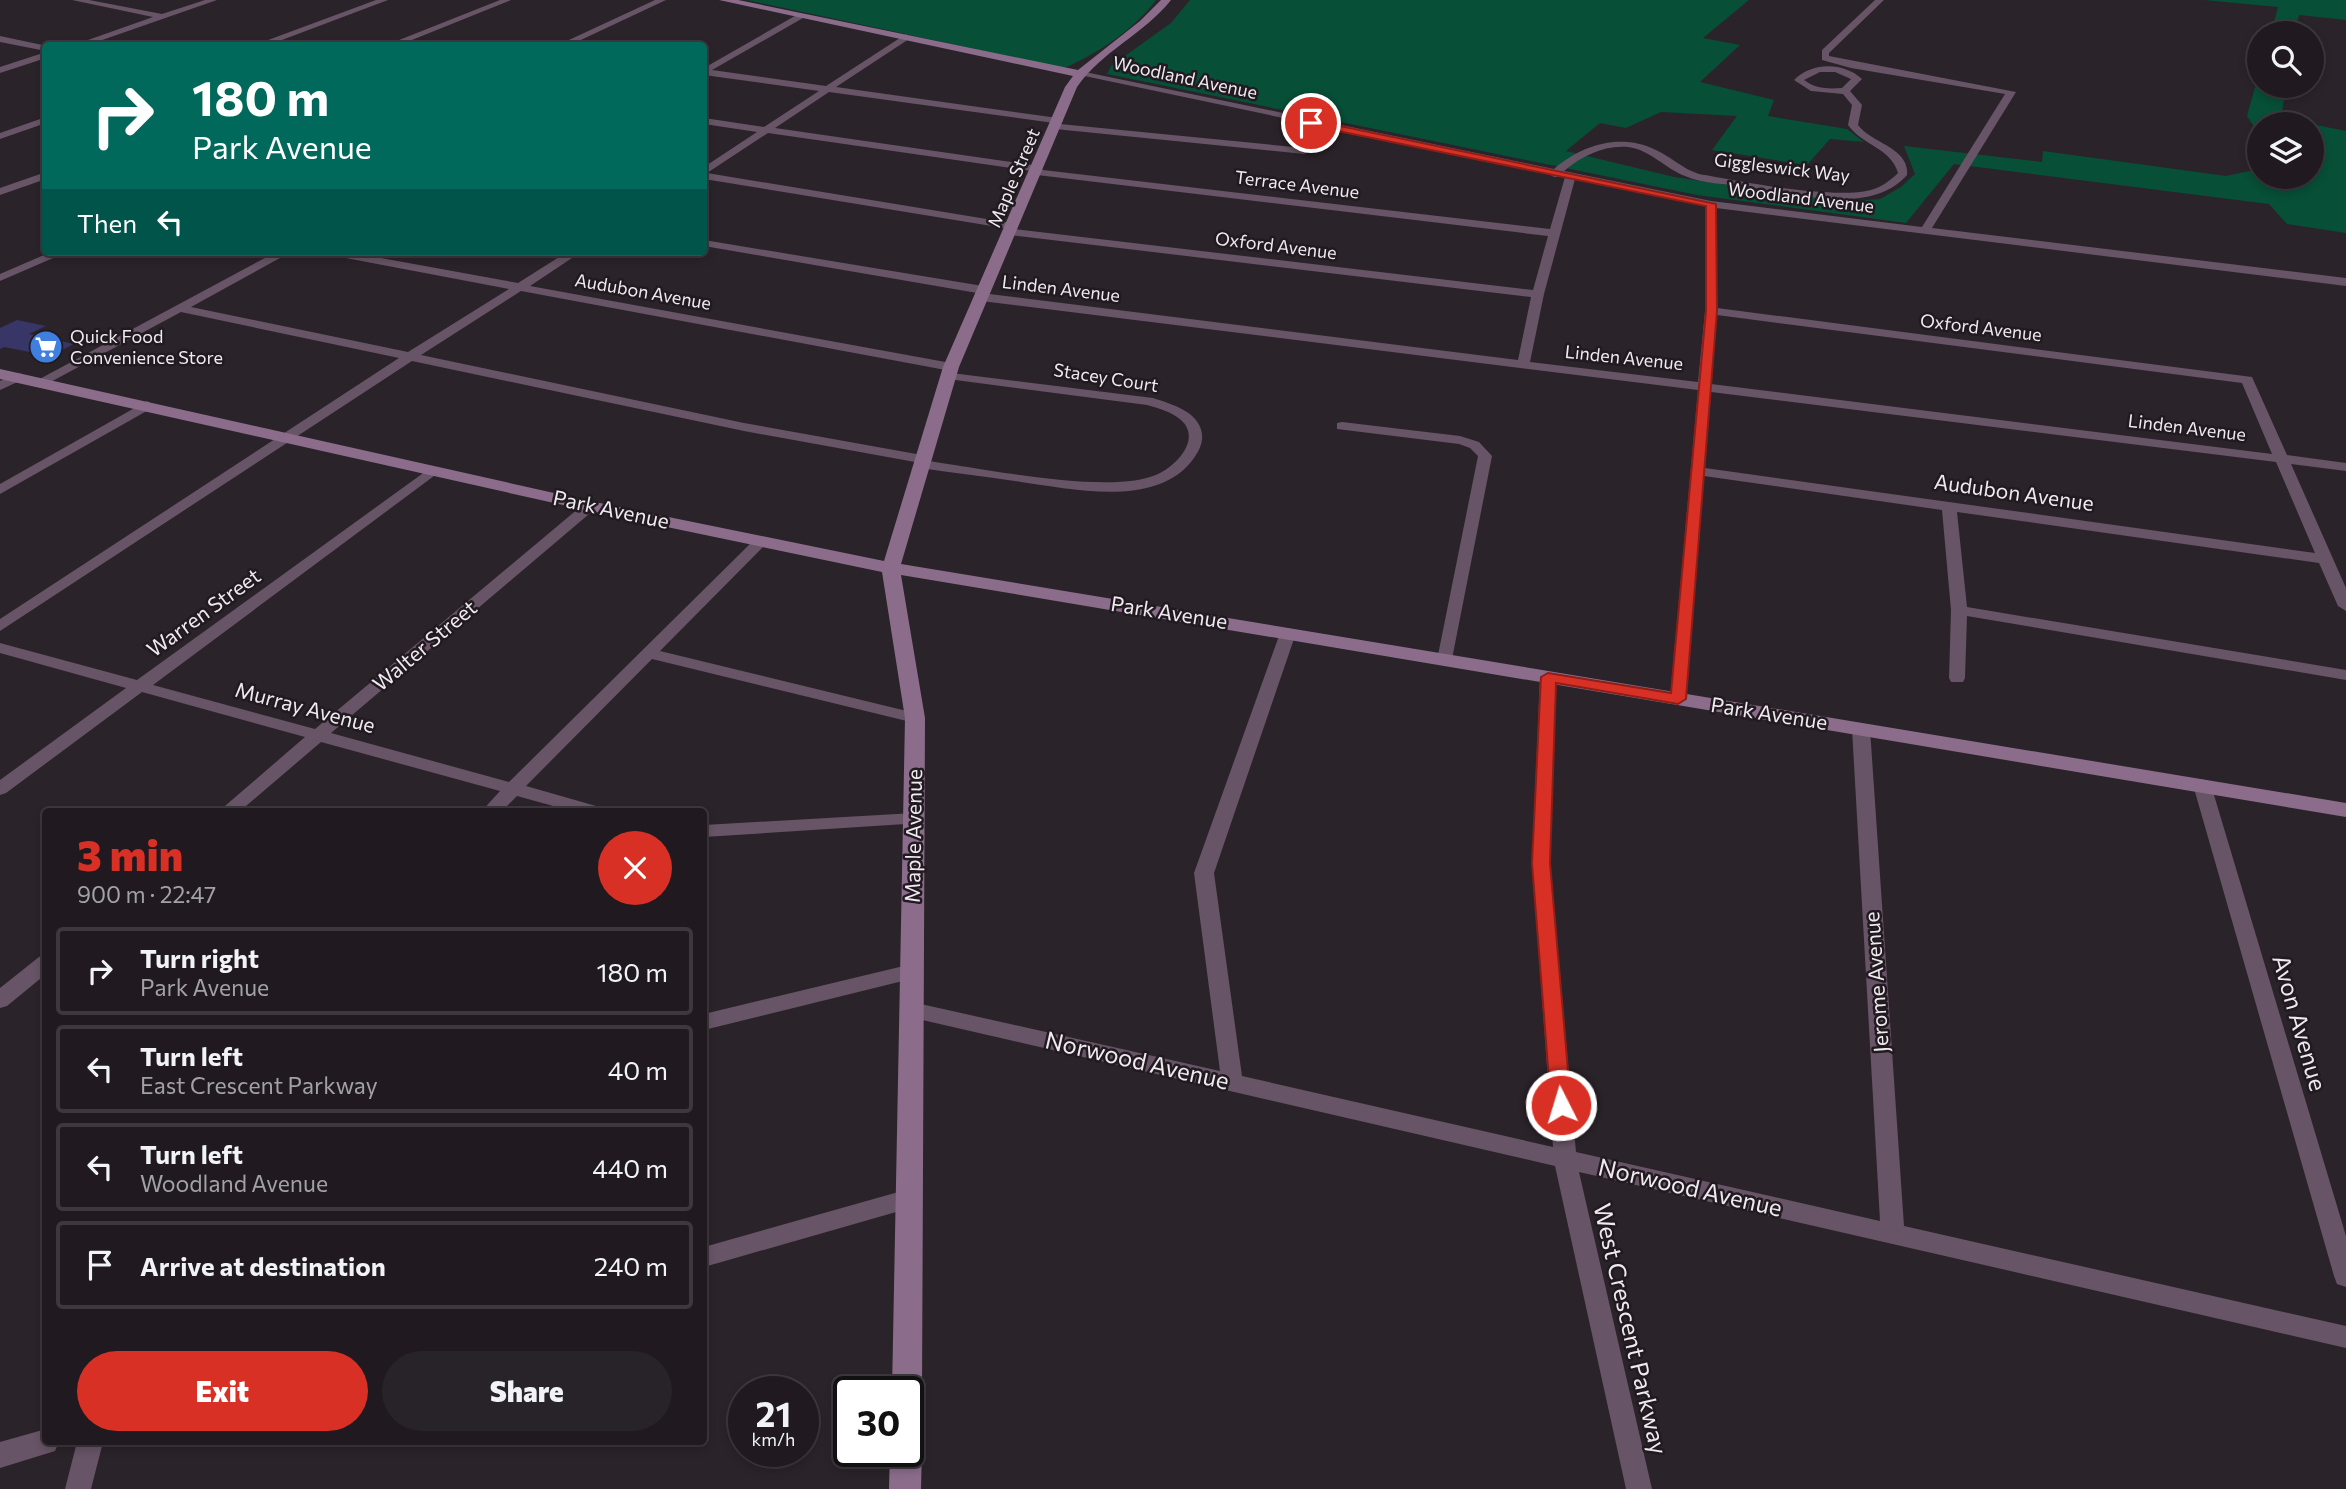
<!DOCTYPE html>
<html lang="en">
<head>
<meta charset="utf-8">
<style>
	body { margin:0; font-family:Commissioner,sans-serif; background:#282329; color:#f1f3f6; height:100vh; display:flex; flex-direction:column; font-size:26px; white-space:nowrap }
	* { box-sizing:border-box; margin:0 }
	p { font-size:23px; color:#a2a1a5 }
	.icon { flex:none; width:38px; height:38px; fill:none; stroke:currentColor; stroke-width:2; stroke-linecap:round; stroke-linejoin:round }
	.map { position:relative; flex:1; overflow:hidden }
	.side { position:absolute; left:42px; top:808px; width:665px; height:637px; display:flex; flex-direction:column; background:#201a20; border-radius:7px; box-shadow:0 4px 10px #0003,0 0 0 2px #3d383e }
	.side>* { flex:none }
	.banner { position:absolute; left:42px; top:42px; width:665px; height:214px; border-radius:7px; box-shadow:0 4px 10px #0003,0 0 0 2px #3d383e; background:#00695c; color:#fff; overflow:hidden }
	.controls { position:absolute; left:2247px; top:21px; display:grid; gap:14px }
	.controls a { display:grid; place-items:center; width:77px; height:77px; border-radius:50%; background:#201a20; box-shadow:0 4px 10px #0003,0 0 0 2px #3d383e; font-size:35px }
	.speed { position:absolute; left:728px; top:1376px; display:flex; gap:14px; font-size:35px; font-weight:700; text-align:center }
	.speed>* { display:grid; place-content:center; width:91px; height:91px; border-radius:50%; background:#201a20; box-shadow:0 4px 10px #0003,0 0 0 2px #3d383e; line-height:1 }
	.speed small { font-size:18px; font-weight:400 }
	.speed .limit { border:4px solid #111; border-radius:10px; background:#fff; color:#111 }
	.pin { position:absolute; display:grid; place-items:center; width:60px; height:60px; color:#fff; margin:-30px; border:4px solid #fff; border-radius:50%; box-shadow:0 2px 7px #0007 }
	.me { position:absolute; width:77px; margin:-38px; rotate:355deg; stroke-linejoin:round; filter:drop-shadow(0 0 5px #0008) }
	.turn { display:flex; align-items:center; gap:24px; height:147px; padding:0 35px; font-size:32px }
	.turn .icon { width:91px; height:91px; stroke-width:2.5 }
	.turn b { display:block; font-size:49px; line-height:60px }
	.then { display:flex; align-items:center; height:66px; padding:0 35px; background:#0003; gap:14px; font-size:26px }
	.round { display:grid; place-items:center; flex:none; width:74px; height:74px; border-radius:37px; background:#282329 }
	.head { display:flex; align-items:center; justify-content:space-between; height:119px; padding:0 35px }
	h1 { font-size:42px; font-weight:800; line-height:52px; color:#d93025 }
	.primary-button { display:flex; gap:14px; margin-top:auto; padding:14px 35px }
	.primary-button a { flex:1; height:80px; border-radius:42px; background:#d93025; color:#fff; font-size:28px; font-weight:800; line-height:80px; text-align:center }
	.primary-button a+a { background:#282329; color:#f1f3f6 }
	ul { padding:0; list-style:none }
	li { display:flex; align-items:center; gap:21px; height:88px; margin:0 14px 10px; padding:0 21px; border:4px solid #3d383e; border-radius:7px }
	li div { flex:1 }
	li b { display:block; font-size:26px }
	li em { font-style:normal }
	.map>svg:first-child { display:block }
	.green { fill:#074f37 }
	.building { fill:#383567 }
	.lines { fill:none; stroke-linecap:round; stroke-linejoin:round }
	.street { fill:#675466; fill-rule:evenodd }
	.secondary { fill:#8b6d8b; fill-rule:evenodd }
	.route { fill:#d93025; stroke:#8d1f18; stroke-width:2 }
	.labels { text-anchor:middle; stroke-width:5; stroke-linejoin:round; paint-order:stroke }
	.far-street-label { font-size:18px; fill:#efeaef; stroke:#211a21 }
	.far-poi-label { font-size:18px; fill:#efeaef; stroke:#211a21; text-anchor:start }
	.street-label { font-size:21px; fill:#efeaef; stroke:#211a21 }
	.near-street-label { font-size:24px; fill:#efeaef; stroke:#211a21 }
</style>
</head>
<body>
<div class="map">
<svg width="2346" height="1489" viewBox="0 0 2346 1489">
	<rect width="100%" height="100%" fill="#2b232a"/>
	<path class="green" d="M 747,0 L 1156,0 C 1136,28 1096,55 1064,68 Z
		M 1190,0 L 1749,0 L 1703,38 L 1740,45 L 1700,82 L 1774,100 L 1768,116 L 1847,129 L 1864,142 L 1830,139 L 1807,165 L 1712,150 L 1737,116 L 1661,112 L 1626,128 L 1600,123 L 1566,151 L 1674,177 L 1842,202 L 1880,199 L 1901,187 L 1915,174 L 1904,146 L 2042,162 L 2043,151 L 2226,176 L 2259,169 L 2259,177 L 2312,177 L 2312,124 L 2259,124 L 2259,134 L 2247,116 L 2259,73 L 2259,86 L 2286,86 L 2282,112 L 2316,125 L 2346,131 L 2346,233 L 2287,224 L 2269,204 L 1954,164 L 1906,223 L 1697,195 L 1107,74 L 1111,66 L 1171,23 Z
		M 2204,0 L 2346,0 L 2346,20 L 2299,15 L 2295,33 L 2271,33 L 2278,7 Z"/>
	<path class="building" d="M 17,320 L 46,326 L 29,334 L 74,344 L 50,356 L 4,347 L 0,349 L 0,328 Z"/>
	<g class="lines">
		<path class="street" d="M 72,0 L 89,0 L 162,14 L 205,0 L 217,0 L 85,46 L 71,46 L 153,17 Z
			M 376,0 L 388,0 L 266,46 L 252,46 Z
			M 500,0 L 511,0 L 397,46 L 384,46 Z
			M 655,0 L 666,0 L 568,46 L 556,46 Z
			M 1875,0 L 1884,0 L 1829,53 L 1829,56 L 2016,92 L 1932,228 L 2346,278 L 2346,286 L 1716,208 L 1717,308 L 2252,377 L 2287,455 L 2346,463 L 2346,471 L 2291,464 L 2346,588 L 2346,611 L 2338,606 L 2319,563 L 1957,512 L 1967,607 L 2346,670 L 2346,680 L 1967,616 L 1965,678 L 1963,682 L 1951,682 L 1949,678 L 1951,610 L 1942,510 L 1704,476 L 1686,699 L 1678,704 L 1672,703 L 1670,699 L 1698,390 L 981,301 L 975,297 L 981,293 L 1518,360 L 1531,297 L 1010,235 L 1004,232 L 1010,229 L 704,179 L 704,167 L 757,132 L 704,124 L 704,118 L 764,127 L 819,91 L 704,75 L 704,68 L 800,13 L 803,18 L 712,70 L 826,86 L 906,34 L 909,39 L 836,87 L 1058,118 L 1063,121 L 1060,124 L 1304,148 L 1309,151 L 1304,154 L 1055,129 L 1050,126 L 1054,123 L 829,92 L 775,128 L 1038,166 L 1043,170 L 1550,229 L 1565,177 L 1554,177 L 1549,174 L 1075,74 L 1080,71 L 1554,169 C 1583,144 1621,133 1656,150 C 1671,157 1683,169 1699,174 C 1739,181 1833,200 1871,190 C 1881,187 1890,181 1898,173 C 1891,148 1862,145 1848,125 L 1852,105 L 1843,94 L 1811,91 L 1794,80 C 1812,62 1843,62 1862,79 L 1850,91 L 1862,105 L 1858,125 C 1871,143 1910,148 1907,175 C 1872,216 1794,194 1748,187 C 1727,184 1704,184 1685,176 C 1664,168 1651,150 1628,147 C 1604,145 1582,156 1564,171 L 1711,201 L 1922,227 L 2005,94 L 1851,68 L 1822,60 L 1822,50 ZM 1820,72 L 1835,72 L 1851,79 L 1842,88 C 1828,89 1816,89 1804,80 ZM 768,133 L 1032,171 L 1037,175 L 1548,236 L 1533,290 L 1014,229 L 1018,226 L 1017,224 L 707,173 ZM 1575,179 L 1706,206 L 1705,311 L 1698,382 L 1530,362 L 1544,294 ZM 1717,315 L 2242,383 L 2272,454 L 1711,384 ZM 1711,392 L 2276,462 L 2315,553 L 1705,468 Z
			M 0,36 L 47,46 L 46,51 L 0,42 Z
			M 46,52 L 46,58 L 0,73 L 0,67 Z
			M 46,117 L 46,123 L 0,139 L 0,133 Z
			M 46,172 L 46,179 L 0,195 L 0,188 Z
			M 704,240 L 983,286 L 989,290 L 983,294 L 704,246 Z
			M 51,252 L 67,252 L 0,281 L 0,274 Z
			M 276,252 L 291,252 L 191,307 L 408,352 L 509,289 L 330,255 L 324,252 L 348,252 L 518,283 L 567,252 L 581,252 L 530,286 L 951,363 L 957,367 L 951,371 L 521,291 L 421,355 L 744,423 L 922,455 L 927,456 L 928,461 C 982,468 1112,496 1158,474 C 1176,466 1202,439 1181,420 C 1172,412 1158,408 1147,405 L 948,379 L 943,378 L 943,372 L 1153,398 C 1171,404 1199,411 1202,434 C 1203,443 1199,451 1194,458 C 1158,509 1073,489 1021,482 C 988,477 954,473 920,468 L 915,467 L 915,462 L 744,431 L 412,361 L 0,631 L 0,619 L 399,358 L 181,312 L 45,385 L 35,385 L 34,382 Z
			M 17,373 L 22,374 L 22,380 L 0,390 L 0,381 Z
			M 147,401 L 154,405 L 152,408 L 0,494 L 0,484 Z
			M 1342,422 L 1460,436 L 1479,442 L 1492,456 L 1451,664 L 1445,665 L 1437,660 L 1478,456 L 1470,448 L 1459,444 L 1337,429 L 1337,423 Z
			M 433,466 L 440,470 L 438,473 L 153,685 L 315,729 L 585,503 L 590,502 L 597,506 L 595,509 L 331,733 L 509,782 L 756,538 L 766,538 L 768,541 L 766,544 L 660,651 L 915,713 L 924,718 L 915,723 L 652,659 L 526,786 L 603,808 L 606,812 L 575,812 L 517,796 L 501,812 L 481,812 L 500,791 L 321,742 L 239,812 L 218,812 L 305,737 L 142,692 L 6,793 L 0,795 L 0,780 L 126,688 L 0,653 L 0,643 L 137,680 Z
			M 1288,628 L 1296,633 L 1214,873 L 1242,1076 L 1553,1147 L 1532,863 L 1540,677 L 1548,672 L 1556,677 L 1550,863 L 1576,1152 L 1880,1221 L 1852,729 L 1861,723 L 1870,729 L 1904,1226 L 2346,1326 L 2346,1348 L 1579,1172 L 1652,1489 L 1626,1489 L 1555,1166 L 905,1016 L 902,1010 L 905,1004 L 912,1002 L 1220,1071 L 1194,873 L 1280,633 Z
			M 2202,779 L 2211,785 L 2346,1236 L 2346,1287 L 2337,1284 L 2334,1276 L 2193,785 Z
			M 914,813 L 921,815 L 923,819 L 921,823 L 704,837 L 704,825 Z
			M 46,955 L 46,974 L 7,1006 L 0,1008 L 0,988 L 39,957 Z
			M 912,964 L 919,967 L 922,972 L 919,977 L 704,1030 L 704,1014 Z
			M 909,1189 L 917,1192 L 921,1199 L 917,1206 L 704,1267 L 704,1247 Z
			M 46,1429 L 46,1442 L 59,1442 L 55,1451 L 0,1468 L 0,1442 Z
			M 77,1442 L 103,1442 L 91,1489 L 65,1489 Z"/>
		<path class="secondary" d="M 719,0 L 738,0 L 1078,70 L 1140,21 L 1161,0 L 1171,0 C 1144,34 1102,51 1077,87 L 959,367 L 901,564 L 2346,803 L 2346,817 L 901,575 L 925,718 L 922,1391 L 918,1401 L 908,1405 L 908,1391 L 892,1391 L 905,718 L 882,572 L 590,511 L 0,379 L 0,369 L 590,501 L 884,561 L 943,367 L 1065,87 L 1073,76 Z
			M 908,1437 L 917,1440 L 922,1451 L 921,1489 L 889,1489 L 890,1451 L 908,1451 Z"/>
	</g>
	<path class="route" d="M 1311,120 L 1716,204 L 1717,311 L 1686,699 L 1678,704 L 1556,683 L 1550,863 L 1571,1105 L 1568,1111 L 1561,1113 L 1554,1111 L 1551,1105 L 1532,863 L 1541,677 L 1548,673 L 1671,693 L 1706,311 L 1706,206 L 1308,125 L 1308,121 Z"/>
	<defs>
		<symbol id="supermarket-disc" viewBox="-11 -11 22 22"><circle r="9.5" fill="#3f7fe0" stroke="#211a21"/><path d="M-6-5.5h2.5l.6 2H6L4.5 2H-2.5L-4.4-4H-6ZM-1.5 3.2a1.3 1.3 0 1 0 .1 0ZM3 3.2a1.3 1.3 0 1 0 .1 0Z" fill="#fff"/></symbol>
	</defs>
	<g fill-rule="evenodd">
		<use href="#supermarket-disc" x="27" y="328" width="38" height="38"/>
	</g>
	<g class="labels">
		<g class="far-street-label">
			<text transform="translate(1185 78) rotate(12)" y="6">Woodland Avenue</text>
			<text transform="translate(1782 168) rotate(7)" y="6">Giggleswick Way</text>
			<text transform="translate(1014 178) rotate(-67)" y="6">Maple Street</text>
			<text transform="translate(1297 185) rotate(7)" y="6">Terrace Avenue</text>
			<text transform="translate(1801 198) rotate(7)" y="6">Woodland Avenue</text>
			<text transform="translate(1276 246) rotate(7)" y="6">Oxford Avenue</text>
			<text transform="translate(1061 289) rotate(7)" y="6">Linden Avenue</text>
			<text transform="translate(643 292) rotate(10)" y="6">Audubon Avenue</text>
			<text transform="translate(1981 328) rotate(7)" y="6">Oxford Avenue</text>
			<text transform="translate(1624 358) rotate(6)" y="6">Linden Avenue</text>
			<text transform="translate(1106 378) rotate(9)" y="6">Stacey Court</text>
			<text transform="translate(2187 428) rotate(7)" y="6">Linden Avenue</text>
		</g>
		<g class="far-poi-label">
			<text x="70" y="343">Quick Food<tspan x="70" dy="21">Convenience Store</tspan></text>
		</g>
		<g class="street-label">
			<text transform="translate(2014 493) rotate(8)" y="7">Audubon Avenue</text>
			<text transform="translate(611 510) rotate(12)" y="7">Park Avenue</text>
			<text transform="translate(204 613) rotate(-36)" y="7">Warren Street</text>
			<text transform="translate(1169 613) rotate(9)" y="7">Park Avenue</text>
			<text transform="translate(425 646) rotate(-40)" y="7">Walter Street</text>
			<text transform="translate(305 708) rotate(15)" y="7">Murray Avenue</text>
			<text transform="translate(1769 714) rotate(9)" y="7">Park Avenue</text>
			<text transform="translate(914 836) rotate(-89)" y="7">Maple Avenue</text>
			<text transform="translate(1877 982) rotate(-94)" y="7">Jerome Avenue</text>
		</g>
		<g class="near-street-label">
			<text transform="translate(2299 1023) rotate(74)" y="8">Avon Avenue</text>
			<text transform="translate(1137 1061) rotate(13)" y="8">Norwood Avenue</text>
			<text transform="translate(1690 1188) rotate(13)" y="8">Norwood Avenue</text>
			<text transform="translate(1630 1329) rotate(77)" y="8">West Crescent Parkway</text>
		</g>
	</g>
</svg>
<div class="controls">
<a><svg class="icon" aria-label="search" viewBox="0 0 24 24"><circle cx="10" cy="10" r="6"/><path d="M15 15l6 6"/></svg></a>
<a><svg class="icon" aria-label="layers" viewBox="0 0 24 24"><path d="M12 4l9 5-9 5-9-5zM3 14l9 5 9-5"/></svg></a>
</div>
<div class="speed"><div>21<small>km/h</small></div><div class="limit">30</div></div>
<div class="pin" style="left:1311px;top:123px;background:#d93025"><svg class="icon" aria-label="arrive" viewBox="0 0 24 24"><path d="M6 21V4h12l-3 4 3 4H6"/></svg></div>
<svg class="me" style="left:1561px;top:1105px" viewBox="-20 -20 40 40"><circle r="17" fill="#d93025" stroke="#fff" stroke-width="3"/><path d="M0-11L8 9 0 5-8 9z" fill="#fff"/></svg>
<div class="banner">
<div class="turn"><svg class="icon" aria-label="right" viewBox="0 0 24 24"><path d="M7 20v-9h11M14 6l5 5-5 5"/></svg><div><b>180 m</b>Park Avenue</div></div>
<div class="then">Then<svg class="icon" aria-label="left" viewBox="0 0 24 24"><path d="M17 20v-9H6M10 6l-5 5 5 5"/></svg></div>
</div>
<section class="side">
<div class="head"><div><h1>3 min</h1><p>900 m · 22:47</p></div><a class="round" style="background:#d93025;color:#fff"><svg class="icon" aria-label="close" viewBox="0 0 24 24"><path d="M6 6l12 12M18 6L6 18"/></svg></a></div>
<ul>
<li><svg class="icon" aria-label="right" viewBox="0 0 24 24"><path d="M7 20v-9h11M14 6l5 5-5 5"/></svg><div><b>Turn right</b><p>Park Avenue</p></div><em>180 m</em></li>
<li><svg class="icon" aria-label="left" viewBox="0 0 24 24"><path d="M17 20v-9H6M10 6l-5 5 5 5"/></svg><div><b>Turn left</b><p>East Crescent Parkway</p></div><em>40 m</em></li>
<li><svg class="icon" aria-label="left" viewBox="0 0 24 24"><path d="M17 20v-9H6M10 6l-5 5 5 5"/></svg><div><b>Turn left</b><p>Woodland Avenue</p></div><em>440 m</em></li>
<li><svg class="icon" aria-label="arrive" viewBox="0 0 24 24"><path d="M6 21V4h12l-3 4 3 4H6"/></svg><div><b>Arrive at destination</b></div><em>240 m</em></li>
</ul>
<div class="primary-button"><a>Exit</a><a>Share</a></div>
</section>
</div>
</body>
</html>
